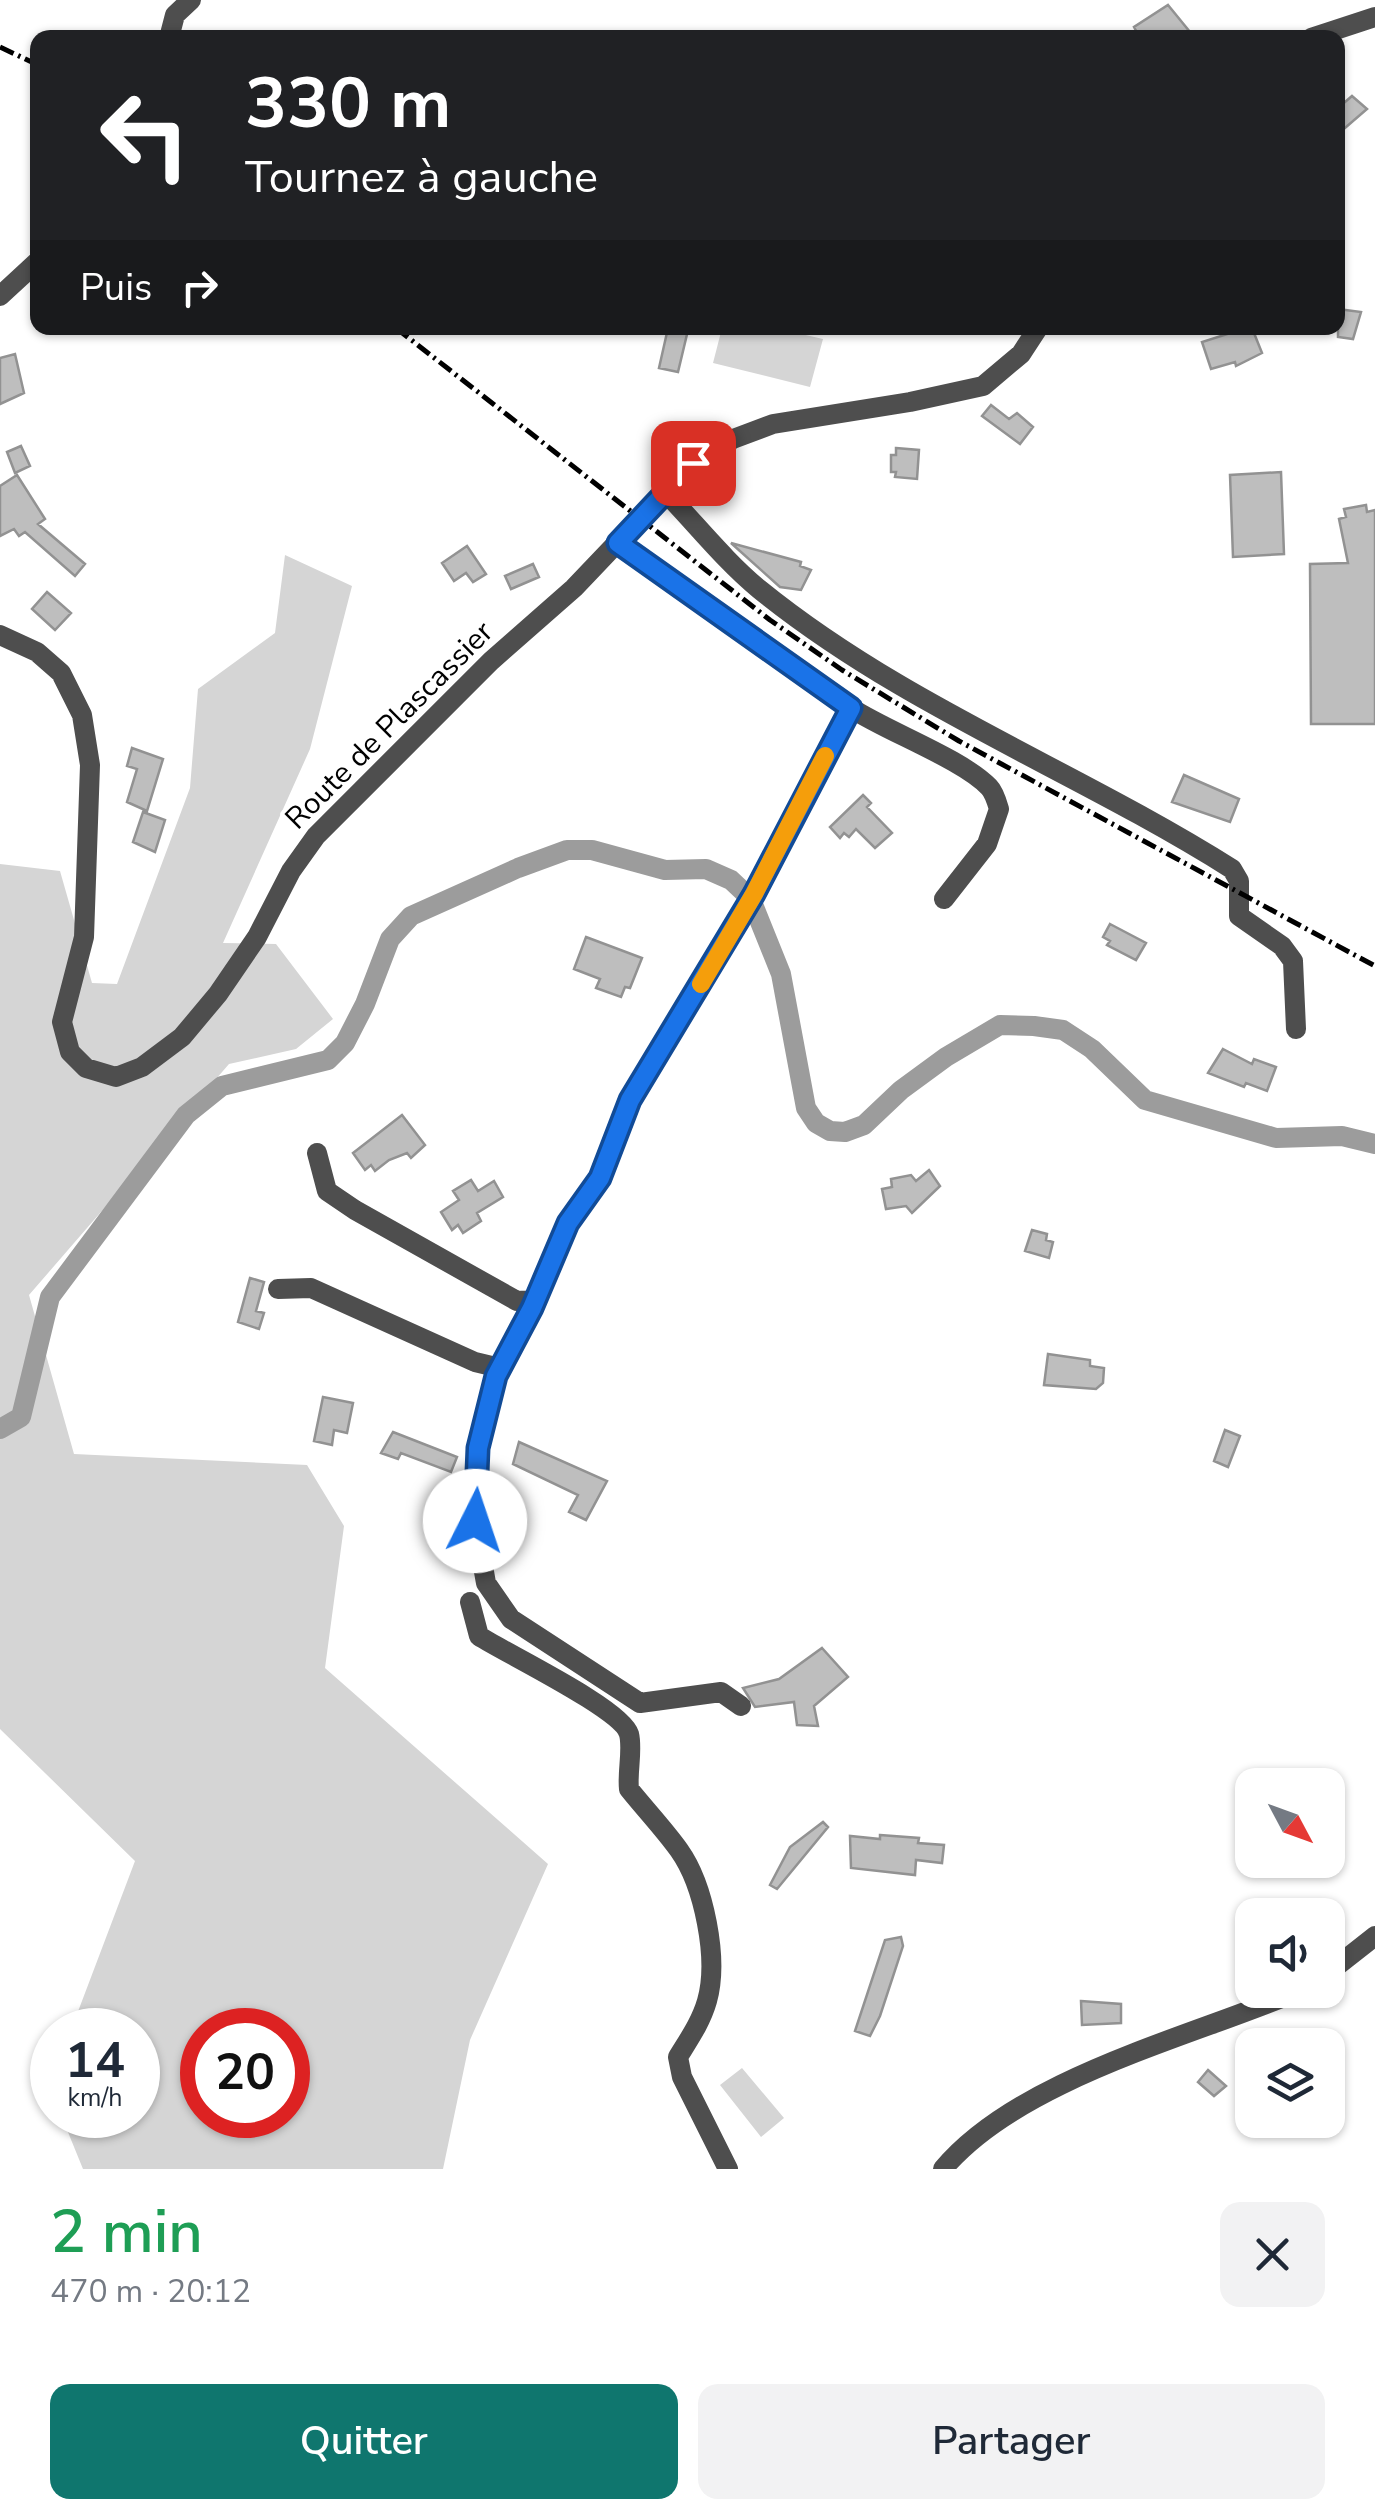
<!DOCTYPE html>
<html lang="fr">
<head>
<meta charset="utf-8">
<style>
	body { margin:0; font-family:"Nunito Sans",sans-serif; background:#f2f2f3; color:#1f2937; height:100vh; display:flex; flex-direction:column; font-size:38px; white-space:nowrap }
	* { box-sizing:border-box; margin:0 }
	p { font-size:32px; color:#747a83 }
	.icon { flex:none; width:55px; height:55px; fill:none; stroke:currentColor; stroke-width:2; stroke-linecap:round; stroke-linejoin:round }
	.map { position:relative; height:2169px; overflow:hidden }
	.panel { display:flex; flex-direction:column; background:#fff; flex:1 }
	.panel>* { flex:none }
	.banner { position:absolute; left:30px; top:30px; width:1315px; height:305px; border-radius:20px; box-shadow:0 2px 8px #0004; background:#202124; color:#fff; overflow:hidden }
	.needle { width:65px; rotate:131deg }
	.buttons { position:absolute; left:1235px; top:1768px; display:grid; gap:20px }
	.buttons a { display:grid; place-items:center; width:110px; height:110px; border-radius:20px; background:#fff; box-shadow:0 2px 8px #0004; font-size:50px }
	.speed { position:absolute; left:30px; top:2008px; display:flex; gap:20px; font-size:50px; font-weight:700; text-align:center }
	.speed>* { display:grid; place-content:center; width:130px; height:130px; border-radius:50%; background:#fff; box-shadow:0 2px 8px #0004; line-height:1 }
	.speed small { font-size:25px; font-weight:400 }
	.speed .limit { border:15px solid #d22; background:#fff; color:#111 }
	.pin { position:absolute; display:grid; place-items:center; width:85px; height:85px; color:#fff; margin:-42px; border-radius:20px; box-shadow:0 5px 15px #0006 }
	.me { position:absolute; width:110px; margin:-55px; rotate:4deg; stroke-linejoin:round; filter:drop-shadow(0 0 8px #0008) }
	.turn { display:flex; align-items:center; gap:35px; height:210px; padding:0 50px; font-size:45px }
	.turn .icon { width:130px; height:130px; stroke-width:2.5 }
	.turn b { display:block; font-size:70px; line-height:85px }
	.then { display:flex; align-items:center; height:95px; padding:0 50px; background:#0003; gap:20px; font-size:38px }
	.round { display:grid; place-items:center; flex:none; width:105px; height:105px; border-radius:20px; background:#f2f2f3 }
	.overview { display:flex; align-items:center; justify-content:space-between; height:170px; padding:0 50px }
	h1 { font-size:60px; font-weight:600; line-height:75px; color:#1e9e55 }
	.action { display:flex; gap:20px; margin-top:auto; padding:20px 50px }
	.action a { flex:1; height:115px; border-radius:20px; background:#0f766e; color:#fff; font-size:40px; font-weight:600; line-height:115px; text-align:center }
	.action a+a { background:#f2f2f3; color:#1f2937 }
	.map>svg:first-child { display:block }
	.green { fill:#d5d5d5; fill-rule:evenodd }
	.lines { fill:none; stroke-linecap:round; stroke-linejoin:round }
	.canal { stroke:#9c9c9c; stroke-width:20 }
	.building { fill:#bebebe; stroke:#929292; stroke-width:2.5 }
	.minor { stroke:#4e4e4e; stroke-width:20 }
	.rail { stroke:#000; stroke-width:5; stroke-dasharray:15 5 2.5 5; stroke-linecap:butt }
	.route-casing { stroke:#114b97; stroke-width:25 }
	.route { stroke:#1a73e8; stroke-width:18 }
	.slow { stroke:#f59e0b; stroke-width:18 }
	.labels { text-anchor:middle; stroke-width:8; stroke-linejoin:round; paint-order:stroke }
	.street-label { font-size:30px; fill:#000; stroke:#fff }
</style>
</head>
<body>
<div class="map">
<svg width="1375" height="2169" viewBox="0 0 1375 2169">
	<rect width="100%" height="100%" fill="#fff"/>
	<path class="green" d="M 722,328 L 775,328 L 823,339 L 810,387 L 713,363 Z
		M 285,555 L 352,586 L 310,749 L 223,943 L 276,944 L 333,1019 L 296,1049 L 229,1064 L 29,1295 L 74,1454 L 307,1465 L 344,1526 L 325,1668 L 548,1864 L 470,2040 L 443,2169 L 83,2169 L 61,2115 L 138,2115 L 138,2030 L 71,2030 L 135,1861 L 0,1729 L 0,864 L 60,871 L 92,983 L 117,984 L 190,788 L 198,689 L 275,633 ZM 202,2030 L 288,2030 L 288,2115 L 202,2115 Z
		M 742,2068 L 784,2118 L 761,2137 L 720,2085 Z"/>
	<g class="lines">
		<path class="canal" d="M 752,902 L 781,974 L 806,1108 L 816,1123 L 830,1131 L 845,1132 L 864,1125 L 901,1090 L 946,1057 L 1000,1025 L 1034,1026 L 1063,1030 L 1092,1049 L 1145,1100 L 1276,1138 L 1342,1136 L 1375,1144
			M 0,1429 L 21,1417 L 50,1297 L 186,1115 L 222,1086 L 328,1060 L 345,1043 L 365,1004 L 390,939 L 411,916 L 518,868 L 567,850 L 592,850 L 665,870 L 706,869 L 731,880 L 748,896"/>
	</g>
	<path class="building" d="M 1168,5 L 1190,32 L 1181,38 L 1140,38 L 1134,27 Z
		M 1352,96 L 1367,109 L 1338,134 L 1338,108 Z
		M 1338,309 L 1361,312 L 1353,339 L 1338,337 Z
		M 668,328 L 688,330 L 678,372 L 659,368 Z
		M 1246,328 L 1252,328 L 1262,353 L 1236,366 L 1235,362 L 1211,369 L 1202,342 Z
		M 15,354 L 24,393 L 0,404 L 0,358 Z
		M 991,405 L 1009,419 L 1017,413 L 1033,427 L 1020,444 L 982,416 Z
		M 21,446 L 30,466 L 15,473 L 7,452 Z
		M 896,448 L 919,450 L 917,479 L 895,477 L 896,472 L 891,472 L 891,455 L 896,455 Z
		M 1281,472 L 1284,554 L 1233,557 L 1230,475 Z
		M 17,475 L 45,519 L 38,524 L 85,564 L 75,576 L 25,532 L 19,536 L 14,529 L 0,536 L 0,486 Z
		M 1366,505 L 1367,512 L 1375,510 L 1375,724 L 1311,724 L 1310,564 L 1348,563 L 1339,519 L 1346,517 L 1344,509 Z
		M 731,543 L 801,562 L 800,566 L 811,570 L 801,590 L 780,587 Z
		M 467,546 L 486,574 L 473,582 L 466,573 L 454,581 L 442,563 Z
		M 533,564 L 539,577 L 511,589 L 505,576 Z
		M 47,592 L 71,613 L 55,630 L 32,609 Z
		M 132,748 L 163,759 L 147,811 L 127,802 L 137,769 L 127,766 Z
		M 1184,775 L 1239,799 L 1230,822 L 1172,802 Z
		M 863,795 L 871,803 L 867,807 L 892,833 L 875,848 L 856,829 L 849,837 L 844,833 L 840,838 L 830,827 Z
		M 143,812 L 165,820 L 155,852 L 133,842 Z
		M 1110,924 L 1146,943 L 1136,960 L 1107,945 L 1110,941 L 1103,937 Z
		M 586,937 L 642,958 L 630,988 L 625,987 L 621,997 L 596,988 L 600,979 L 574,969 Z
		M 1223,1049 L 1252,1064 L 1254,1059 L 1276,1067 L 1267,1091 L 1246,1083 L 1244,1087 L 1208,1073 Z
		M 402,1115 L 425,1145 L 411,1158 L 407,1153 L 389,1160 L 375,1171 L 371,1165 L 365,1170 L 353,1153 Z
		M 929,1170 L 940,1186 L 912,1213 L 906,1206 L 886,1209 L 882,1189 L 892,1187 L 891,1179 L 911,1175 L 916,1181 Z
		M 471,1180 L 478,1191 L 494,1181 L 503,1197 L 477,1213 L 481,1221 L 463,1233 L 458,1225 L 452,1230 L 441,1212 L 459,1200 L 453,1191 Z
		M 1032,1230 L 1047,1234 L 1046,1240 L 1053,1242 L 1049,1258 L 1025,1251 Z
		M 250,1278 L 264,1282 L 256,1311 L 264,1313 L 259,1329 L 238,1322 Z
		M 1048,1354 L 1090,1360 L 1090,1366 L 1104,1368 L 1103,1383 L 1096,1389 L 1044,1385 Z
		M 323,1397 L 353,1403 L 347,1433 L 334,1430 L 332,1445 L 314,1441 Z
		M 1225,1430 L 1240,1436 L 1228,1467 L 1214,1461 Z
		M 393,1432 L 457,1457 L 451,1472 L 401,1453 L 398,1459 L 381,1453 Z
		M 519,1442 L 607,1481 L 586,1520 L 569,1512 L 578,1495 L 513,1464 Z
		M 822,1648 L 848,1677 L 814,1706 L 818,1726 L 797,1725 L 794,1702 L 755,1707 L 743,1688 L 779,1679 Z
		M 823,1822 L 828,1827 L 777,1889 L 770,1885 L 790,1847 Z
		M 880,1835 L 919,1838 L 918,1843 L 944,1845 L 942,1863 L 916,1860 L 915,1875 L 851,1868 L 850,1836 L 880,1839 Z
		M 901,1937 L 903,1946 L 880,2016 L 870,2036 L 855,2031 L 885,1940 Z
		M 1081,2001 L 1121,2004 L 1121,2023 L 1082,2025 Z
		M 1208,2070 L 1226,2086 L 1214,2096 L 1198,2082 Z"/>
	<g class="lines">
		<path class="minor" d="M 169,38 L 175,15 L 191,0
			M 1311,38 L 1375,17
			M 0,296 L 38,261
			M 664,491 C 695,523 725,561 759,589 C 903,706 1077,771 1232,869 L 1239,881 L 1239,916 L 1282,946 L 1293,961 L 1296,1029
			M 618,543 L 851,708 C 888,732 962,759 989,787 C 994,792 997,802 999,809 L 987,844 L 944,899
			M 0,635 L 37,652 L 61,673 L 82,715 L 90,765 L 84,937 L 62,1022 L 70,1052 L 86,1068 L 116,1077 L 142,1067 L 182,1037 L 218,994 L 257,937 L 291,871 L 316,836 L 491,661 L 574,588 L 693,463 L 733,439 L 773,424 L 910,402 L 983,386 L 1021,354 L 1038,328
			M 317,1153 L 327,1191 L 355,1210 L 517,1301 L 536,1300
			M 278,1289 L 311,1288 L 475,1362 L 500,1368
			M 470,1602 L 479,1636 C 507,1654 622,1709 629,1734 C 633,1750 627,1772 629,1789 C 645,1809 664,1829 679,1850 C 704,1885 719,1959 707,2001 C 701,2022 689,2039 678,2057 L 682,2077 L 728,2169
			M 741,1706 L 721,1692 L 640,1703 L 511,1619 L 486,1583 L 475,1521 L 478,1448 L 496,1376 L 533,1307 L 568,1223 L 600,1178 L 631,1100 L 754,894 L 851,708
			M 1328,1973 L 1375,1936
			M 943,2169 C 1019,2078 1194,2036 1301,1990"/>
		<path class="rail" d="M 0,47 L 38,65
			M 396,328 L 770,620 L 842,670 L 959,741 L 1375,966"/>
	</g>
	<g class="lines">
		<defs>
			<path id="route" d="M 475,1521 L 478,1448 L 496,1376 L 532,1308 L 568,1223 L 600,1178 L 630,1100 L 754,894 L 851,708 L 618,543 L 693,463"/>
		</defs>
		<use href="#route" class="route-casing"/>
		<use href="#route" class="route"/>
		<path class="slow" d="M 701,984 L 754,894 L 825,756"/>
	</g>
	<g class="labels">
		<g class="street-label">
			<text transform="translate(389 725) rotate(-45)" y="10">Route de Plascassier</text>
		</g>
	</g>
</svg>
<div class="buttons">
<a><svg class="needle" viewBox="-14 -14 28 28"><path d="M0-13l5 13h-10z" fill="#e53935"/><path d="M0 13l5-13h-10z" fill="#747a83"/></svg></a>
<a><svg class="icon" aria-label="sound" viewBox="0 0 24 24"><path d="M4 9h4l5-4v14l-5-4H4zM17 9q2 3 0 6"/></svg></a>
<a><svg class="icon" aria-label="layers" viewBox="0 0 24 24"><path d="M12 4l9 5-9 5-9-5zM3 14l9 5 9-5"/></svg></a>
</div>
<div class="speed"><div>14<small>km/h</small></div><div class="limit">20</div></div>
<div class="pin" style="left:693px;top:463px;background:#d93025"><svg class="icon" aria-label="arrive" viewBox="0 0 24 24"><path d="M6 21V4h12l-3 4 3 4H6"/></svg></div>
<svg class="me" style="left:475px;top:1521px" viewBox="-20 -20 40 40"><circle r="19" fill="#fff"/><path d="M0-13L10 11 0 6-10 11z" fill="#1a73e8"/></svg>
<div class="banner">
<div class="turn"><svg class="icon" aria-label="left" viewBox="0 0 24 24"><path d="M17 20v-9H6M10 6l-5 5 5 5"/></svg><div><b>330 m</b>Tournez à gauche</div></div>
<div class="then">Puis<svg class="icon" aria-label="right" viewBox="0 0 24 24"><path d="M7 20v-9h11M14 6l5 5-5 5"/></svg></div>
</div>
</div>
<section class="panel">
<div class="overview"><div><h1>2 min</h1><p>470 m · 20:12</p></div><a class="round"><svg class="icon" aria-label="close" viewBox="0 0 24 24"><path d="M6 6l12 12M18 6L6 18"/></svg></a></div>
<div class="action"><a>Quitter</a><a>Partager</a></div>
</section>
</body>
</html>
